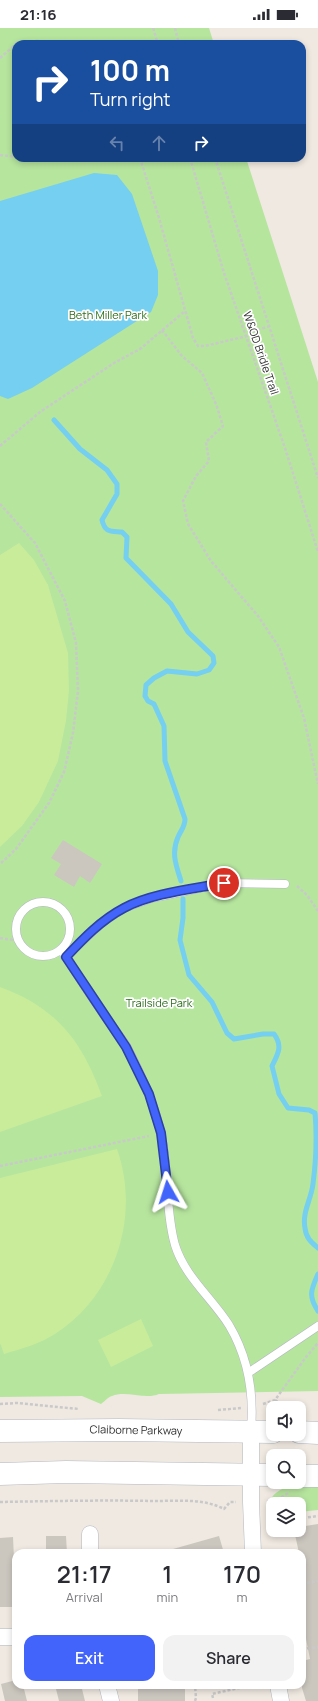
<!DOCTYPE html>
<html lang="en">
<head>
<meta charset="utf-8">
<style>
	body { margin:0; font-family:Manrope,sans-serif; background:#f2f2f3; color:#2b2b33; height:100vh; display:flex; flex-direction:column; font-size:15px; white-space:nowrap }
	* { box-sizing:border-box; margin:0 }
	p { font-size:13px; color:#7c7c81 }
	.icon { flex:none; width:22px; height:22px; fill:none; stroke:currentColor; stroke-width:2; stroke-linecap:round; stroke-linejoin:round }
	.map { position:relative; flex:1; overflow:hidden }
	.panel { position:absolute; left:12px; top:1521px; width:294px; height:140px; display:flex; flex-direction:column; background:#fff; border-radius:12px; box-shadow:0 2px 6px #0003 }
	.panel>* { flex:none }
	.guide { position:absolute; left:12px; top:12px; width:294px; height:122px; border-radius:12px; box-shadow:0 2px 6px #0003; background:#1a4fa0; color:#fff; overflow:hidden }
	.fabs { position:absolute; left:266px; top:1373px; display:grid; gap:8px }
	.fabs a { display:grid; place-items:center; width:40px; height:40px; border-radius:8px; background:#fff; box-shadow:0 2px 6px #0003; font-size:20px }
	.pin { position:absolute; display:grid; place-items:center; width:34px; height:34px; color:#fff; margin:-17px; border:2px solid #fff; border-radius:50%; box-shadow:0 1px 4px #0007 }
	.me { position:absolute; width:44px; margin:-22px; rotate:354deg; stroke-linejoin:round; filter:drop-shadow(0 0 3px #0008) }
	.turn { display:flex; align-items:center; gap:14px; height:84px; padding:0 12px; font-size:18px }
	.turn .icon { width:52px; height:52px; stroke-width:2.5 }
	.turn b { display:block; font-size:28px; line-height:34px }
	.lanes { display:flex; align-items:center; height:38px; padding:0 12px; background:#0003; justify-content:center; gap:20px; direction:ltr }
	.lanes .off { opacity:.35 }
	.eta { display:flex; justify-content:space-evenly; align-items:center; height:68px; text-align:center }
	.eta b { font-size:24px; font-weight:600; line-height:28px }
	.primary-button { display:flex; gap:8px; margin-top:auto; padding:8px 12px }
	.primary-button a { flex:1; height:46px; border-radius:12px; background:#4264fb; color:#fff; font-size:16px; font-weight:600; line-height:46px; text-align:center }
	.primary-button a+a { background:#f2f2f3; color:#2b2b33 }
	.status { display:flex; justify-content:space-between; align-items:center; height:28px; padding:0 20px; background:#fff; direction:ltr }
	.status svg { height:11px; fill:currentColor }
	.map>svg:first-child { display:block }
	.green { fill:#b6e59e }
	.pitch { fill:#c9ec9a }
	.water { fill:#75cff0 }
	.lines { fill:none; stroke-linecap:round; stroke-linejoin:round }
	.stream { stroke:#75cff0; stroke-width:5 }
	.building { fill:#cbc7bf }
	.lane-casing { stroke:#b4b7c1; stroke-width:9 }
	.street-casing { stroke:#b4b7c1; stroke-width:17 }
	.secondary-casing { stroke:#b4b7c1; stroke-width:23 }
	.path { stroke:#c9c9c9; stroke-width:2.5; stroke-dasharray:3 2; stroke-linecap:butt }
	.lane { stroke:#fff; stroke-width:8 }
	.street { stroke:#fff; stroke-width:16 }
	.secondary { stroke:#fff; stroke-width:22 }
	.route-casing { stroke:#2b41a3; stroke-width:10 }
	.route { stroke:#4264fb; stroke-width:7 }
	.labels { text-anchor:middle; stroke-width:3.5; stroke-linejoin:round; paint-order:stroke }
	.park-label { font-size:11px; fill:#2c6e1b; stroke:#fff }
	.street-label { font-size:11px; fill:#2e2e2e; stroke:#fff }
</style>
</head>
<body>
<div class="status"><b>21:16</b><svg viewBox="0 0 49 12"><path d="M0 12V9h3v3zM5 12V6h3v6zM10 12V3h3v9zM15 12V0h3v12zM26 1h20v11H26zM47 4h2v5h-2z"/></svg></div>
<div class="map">
<svg width="318" height="1673" viewBox="0 0 318 1673">
	<rect width="100%" height="100%" fill="#efe9e1"/>
	<path class="green" d="M 0,0 L 209,0 L 214,16 L 16,16 L 16,130 L 246,130 L 318,354 L 318,1363 L 159,1366 C 145,1372 126,1362 112,1368 C 108,1369 105,1373 101,1376 L 82,1368 L 0,1369 Z
		M 298,1457 L 318,1457 L 318,1482 L 299,1484 L 299,1476 L 273,1476 L 273,1486 L 266,1487 C 269,1466 278,1460 298,1457 Z"/>
	<path class="pitch" d="M 19,515 L 34,532 L 48,557 L 68,625 L 69,663 L 66,693 L 58,733 L 39,774 L 22,798 L 0,819 L 0,527 Z
		M 0,959 C 57,980 82,1013 102,1068 L 0,1104 Z
		M 117,1121 C 141,1188 115,1268 55,1306 C 39,1316 21,1321 4,1326 L 0,1315 L 0,1150 Z
		M 141,1291 L 153,1318 L 111,1339 L 98,1312 Z"/>
	<path class="water" d="M 94,145 L 117,147 L 132,166 L 158,243 L 158,267 L 151,284 L 32,360 L 8,371 L 0,368 L 0,173 Z"/>
	<g class="lines">
		<path class="stream" d="M 54,392 L 80,421 L 107,442 L 117,456 L 117,466 L 102,492 C 105,505 111,503 122,504 L 127,509 L 126,530 L 171,576 L 188,604 L 213,628 L 214,635 L 209,642 L 197,646 L 167,643 L 154,650 L 146,657 L 145,668 L 148,673 L 154,676 L 164,698 L 165,733 L 185,791 C 185,799 181,802 178,809 C 171,825 176,837 181,853
			M 183,871 L 183,890 L 180,912 L 189,947 L 212,974 L 227,1005 L 234,1011 L 263,1006 L 274,1006 C 283,1018 278,1026 272,1038 L 279,1066 L 288,1080 L 309,1082 L 315,1085 C 317,1108 316,1133 313,1156 C 311,1172 302,1184 305,1200 C 306,1210 311,1214 318,1220
			M 318,1246 C 311,1262 308,1268 318,1283"/>
	</g>
	<path class="building" d="M 63,812 L 102,836 L 90,855 L 80,848 L 74,859 L 54,847 L 61,836 L 51,830 Z
		M 318,1496 L 318,1673 L 306,1673 L 302,1660 L 302,1633 L 310,1631 L 302,1591 L 302,1525 L 299,1525 L 294,1502 L 299,1502 L 299,1499 Z
		M 46,1508 L 66,1508 L 67,1525 L 46,1525 Z
		M 219,1508 L 224,1525 L 173,1525 L 173,1521 Z
		M 13,1509 L 14,1531 L 16,1531 L 15,1579 L 0,1579 L 0,1510 Z
		M 16,1652 L 16,1657 L 23,1657 L 27,1673 L 5,1673 L 1,1656 Z
		M 55,1657 L 81,1657 L 85,1673 L 59,1673 Z
		M 138,1657 L 185,1657 L 185,1673 L 138,1673 Z"/>
	<g class="lines">
		<defs>
			<path id="lane" d="M16 901a27 27 0 1 1 54 0a27 27 0 1 1-54 0Z
				M 61,921 C 75,944 89,965 104,987 C 112,998 120,1008 127,1019 C 141,1046 155,1077 161,1106 C 169,1142 165,1181 175,1217 C 185,1249 212,1270 229,1297 C 248,1329 254,1366 251,1402
				M 65,929 L 103,894 L 124,880 L 152,870 L 224,855 L 285,856
				M 248,1345 L 318,1298"/>
			<path id="street" d="M 251,1404 L 251,1474 L 253,1525
				M 90,1506 L 90,1525
				M 0,1609 L 16,1609
				M 107,1657 L 111,1673
				M 278,1657 L 281,1673"/>
			<path id="secondary" d="M 0,1403 L 119,1402 L 273,1404
				M 299,1404 L 318,1405
				M 0,1446 L 66,1444 L 273,1447
				M 299,1448 L 318,1448"/>
		</defs>
		<use href="#lane" class="lane-casing"/>
		<use href="#street" class="street-casing"/>
		<use href="#secondary" class="secondary-casing"/>
		<path class="path" d="M 153,0 L 158,16
			M 175,0 L 179,16
			M 16,16 L 18,14 L 38,13 L 45,16
			M 0,30 L 16,16
			M 0,127 L 16,129
			M 140,130 L 159,190 L 193,310 L 198,318 L 205,318 L 247,308 L 250,304 L 270,298
			M 190,130 L 224,245 L 285,420 L 318,524
			M 215,130 L 318,450
			M 162,302 L 182,328 L 202,345 L 216,376 L 223,398 L 206,414 L 209,433 L 196,448 L 183,473 L 188,496 L 211,533 L 258,588 L 279,619 L 304,690 L 318,756
			M 0,418 L 40,384 L 114,335 L 140,321 L 185,283
			M 0,476 L 35,515 L 65,573 L 76,615 L 78,663 L 73,705 L 64,744 L 49,775 L 16,821 L 0,836
			M 297,858 L 307,867 L 318,883
			M 0,910 L 19,913
			M 0,1138 L 149,1108
			M 275,1372 L 286,1380
			M 0,1376 L 17,1375 L 79,1381
			M 263,1376 L 275,1372 L 306,1329 L 318,1315
			M 218,1382 L 241,1380
			M 288,1421 L 288,1428
			M 267,1473 L 277,1472 L 290,1464
			M 0,1474 C 51,1473 103,1472 154,1473 C 177,1473 203,1470 224,1481 L 230,1474 L 236,1474
			M 299,1493 L 303,1490 L 318,1488
			M 302,1556 L 318,1553
			M 302,1621 L 318,1619
			M 213,1670 L 212,1666 L 252,1657
			M 195,1673 L 196,1670 L 195,1657"/>
		<use href="#lane" class="lane"/>
		<use href="#street" class="street"/>
		<use href="#secondary" class="secondary"/>
	</g>
	<g class="lines">
		<defs>
			<path id="route" d="M 168,1164 L 161,1105 L 149,1066 L 126,1019 L 66,929 C 83,911 101,892 124,880 C 152,865 193,861 224,855"/>
		</defs>
		<use href="#route" class="route-casing"/>
		<use href="#route" class="route"/>
	</g>
	<g class="labels">
		<g class="park-label">
			<text x="108" y="291">Beth Miller Park</text>
			<text x="159" y="979">Trailside Park</text>
		</g>
		<g class="street-label">
			<text transform="translate(261 325) rotate(71)" y="4">W&amp;OD Bridle Trail</text>
			<text transform="translate(136 1402) rotate(1)" y="4">Claiborne Parkway</text>
		</g>
	</g>
</svg>
<div class="fabs">
<a><svg class="icon" aria-label="sound" viewBox="0 0 24 24"><path d="M4 9h4l5-4v14l-5-4H4zM17 9q2 3 0 6"/></svg></a>
<a><svg class="icon" aria-label="search" viewBox="0 0 24 24"><circle cx="10" cy="10" r="6"/><path d="M15 15l6 6"/></svg></a>
<a><svg class="icon" aria-label="layers" viewBox="0 0 24 24"><path d="M12 4l9 5-9 5-9-5zM3 14l9 5 9-5"/></svg></a>
</div>
<div class="pin" style="left:224px;top:855px;background:#d93025"><svg class="icon" aria-label="arrive" viewBox="0 0 24 24"><path d="M6 21V4h12l-3 4 3 4H6"/></svg></div>
<svg class="me" style="left:168px;top:1164px" viewBox="-20 -20 40 40"><path d="M0-17L14 15 0 8-14 15z" fill="#4264fb" stroke="#fff" stroke-width="4"/></svg>
<div class="guide">
<div class="turn"><svg class="icon" aria-label="right" viewBox="0 0 24 24"><path d="M7 20v-9h11M14 6l5 5-5 5"/></svg><div><b>100 m</b>Turn right</div></div>
<div class="lanes"><svg class="icon off" aria-label="left" viewBox="0 0 24 24"><path d="M17 20v-9H6M10 6l-5 5 5 5"/></svg><svg class="icon off" aria-label="ahead" viewBox="0 0 24 24"><path d="M12 20V5M6 11l6-6 6 6"/></svg><svg class="icon" aria-label="right" viewBox="0 0 24 24"><path d="M7 20v-9h11M14 6l5 5-5 5"/></svg></div>
</div>
<section class="panel">
<div class="eta">
<div><b>21:17</b><p>Arrival</p></div>
<div><b>1</b><p>min</p></div>
<div><b>170</b><p>m</p></div>
</div>
<div class="primary-button"><a>Exit</a><a>Share</a></div>
</section>
</div>
</body>
</html>
